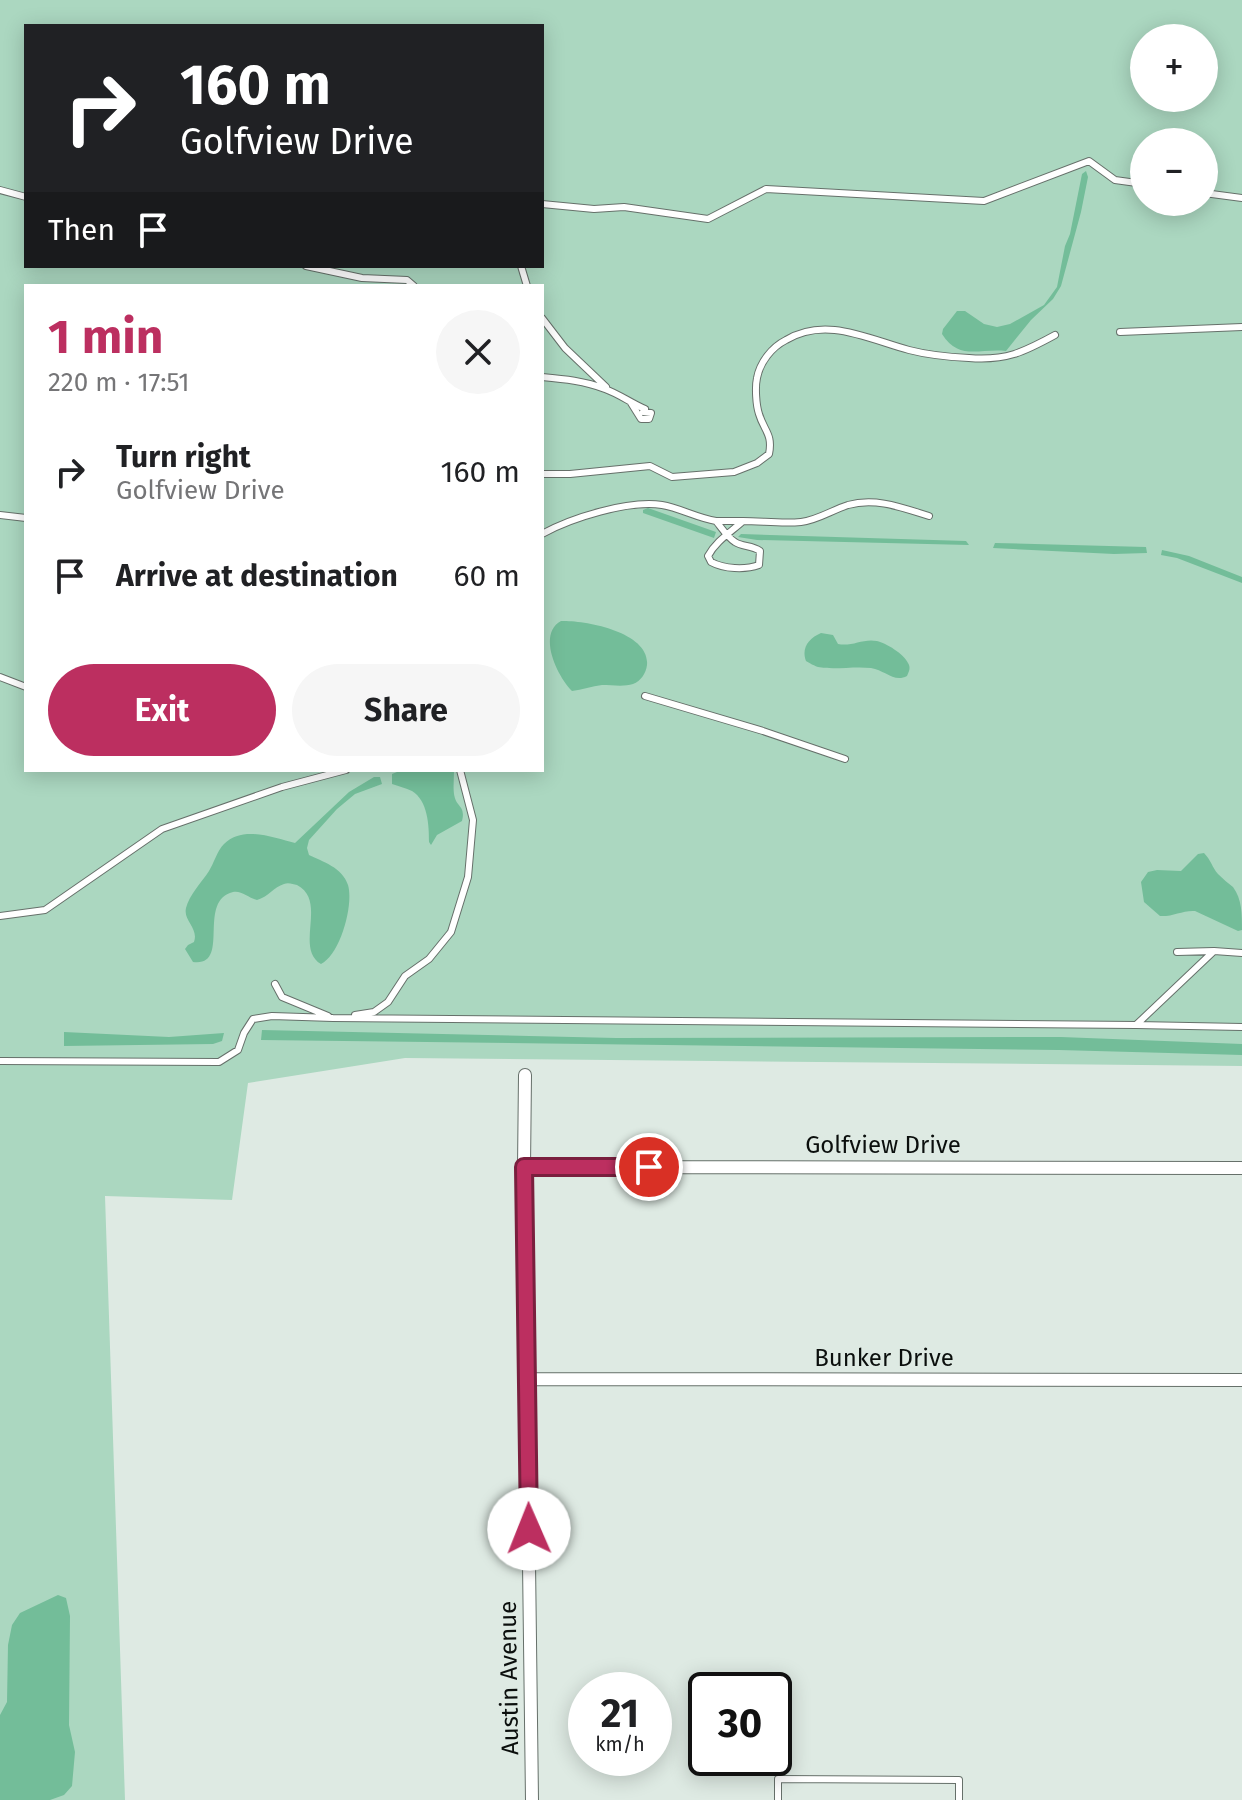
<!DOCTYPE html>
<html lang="en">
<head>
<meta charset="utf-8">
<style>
	body { margin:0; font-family:"Fira Sans",sans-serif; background:#f6f6f6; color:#202124; height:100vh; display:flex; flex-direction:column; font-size:30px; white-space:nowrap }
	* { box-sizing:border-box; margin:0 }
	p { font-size:26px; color:#757577 }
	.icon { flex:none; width:44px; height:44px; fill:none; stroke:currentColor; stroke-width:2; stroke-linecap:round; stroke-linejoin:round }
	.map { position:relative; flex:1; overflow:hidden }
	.details { position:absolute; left:24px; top:284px; width:520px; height:488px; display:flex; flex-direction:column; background:#fff; border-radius:0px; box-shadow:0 4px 20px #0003 }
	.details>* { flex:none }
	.guide { position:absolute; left:24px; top:24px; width:520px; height:244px; border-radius:0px; box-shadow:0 4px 20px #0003; background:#202124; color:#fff; overflow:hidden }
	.controls { position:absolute; left:1130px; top:24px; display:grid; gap:16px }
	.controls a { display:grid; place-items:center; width:88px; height:88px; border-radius:50%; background:#fff; box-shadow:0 4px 20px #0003; font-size:40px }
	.speed { position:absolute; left:568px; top:1672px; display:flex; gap:16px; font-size:40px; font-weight:700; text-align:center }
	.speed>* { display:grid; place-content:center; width:104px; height:104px; border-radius:50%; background:#fff; box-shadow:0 4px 20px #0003; line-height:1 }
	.speed small { font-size:20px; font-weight:400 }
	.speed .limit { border:4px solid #111; border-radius:12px; background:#fff; color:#111 }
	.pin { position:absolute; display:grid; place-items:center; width:68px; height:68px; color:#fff; margin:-34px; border:4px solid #fff; border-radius:50%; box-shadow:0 2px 8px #0007 }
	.me { position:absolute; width:88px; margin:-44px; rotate:359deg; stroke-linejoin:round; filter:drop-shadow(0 0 6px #0008) }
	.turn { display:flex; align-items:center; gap:28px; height:168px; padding:0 24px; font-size:36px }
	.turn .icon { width:104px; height:104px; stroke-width:2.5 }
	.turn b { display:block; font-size:56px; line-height:68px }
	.then { display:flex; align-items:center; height:76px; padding:0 24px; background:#0003; gap:16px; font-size:30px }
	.round { display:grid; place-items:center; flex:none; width:84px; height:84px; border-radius:42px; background:#f6f6f6 }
	.overview { display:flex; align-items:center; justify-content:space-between; height:136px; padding:0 24px }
	h1 { font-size:48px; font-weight:700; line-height:60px; color:#bc2f60 }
	.cta { display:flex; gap:16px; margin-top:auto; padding:16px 24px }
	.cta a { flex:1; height:92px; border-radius:48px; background:#bc2f60; color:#fff; font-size:32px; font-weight:700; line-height:92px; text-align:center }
	.cta a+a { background:#f6f6f6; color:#202124 }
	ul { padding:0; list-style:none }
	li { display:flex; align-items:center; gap:24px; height:104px; padding:0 24px }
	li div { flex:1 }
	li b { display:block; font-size:30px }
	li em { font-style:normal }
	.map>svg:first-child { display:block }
	.green { fill:#abd7c0; fill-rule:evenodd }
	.water { fill:#73bd99 }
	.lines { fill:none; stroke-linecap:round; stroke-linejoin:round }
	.lane-casing { stroke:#66706a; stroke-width:8 }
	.street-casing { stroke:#66706a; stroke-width:14 }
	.lane { stroke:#fff; stroke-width:6 }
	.street { stroke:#fff; stroke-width:12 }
	.route-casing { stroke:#7a1f3e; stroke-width:20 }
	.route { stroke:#bc2f60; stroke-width:14 }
	.labels { text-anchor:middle; stroke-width:7; stroke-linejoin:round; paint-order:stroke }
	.street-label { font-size:24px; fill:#0b0f0d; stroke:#deeae3 }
</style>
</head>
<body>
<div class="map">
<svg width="1242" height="1800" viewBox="0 0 1242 1800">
	<rect width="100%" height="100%" fill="#deeae3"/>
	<path class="green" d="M 0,0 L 1242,0 L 1242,1066 L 405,1058 L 248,1083 L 232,1200 L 105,1196 L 125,1800 L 0,1800 ZM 26,26 L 542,26 L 542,266 L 26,266 ZM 1144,38 L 1204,38 L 1204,98 L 1144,98 ZM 1144,142 L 1204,142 L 1204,202 L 1144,202 ZM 26,286 L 542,286 L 542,770 L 26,770 Z"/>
	<path class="water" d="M 1086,171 L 1088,177 L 1081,212 L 1061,286 L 1053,299 L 1031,320 L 1006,351 C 979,348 959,361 942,334 L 943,329 L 957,311 L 965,311 L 984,324 L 997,327 L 1010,324 L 1044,305 L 1057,287 L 1065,246 L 1070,234 L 1082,174 Z
		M 648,508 L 716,532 L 714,538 L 643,513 L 643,510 Z
		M 741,534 L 966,541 L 969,545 L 757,540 L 738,537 Z
		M 995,543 L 1146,547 L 1147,553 L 1114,554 L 993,548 Z
		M 1162,550 L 1189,556 L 1242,577 L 1242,583 L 1177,558 L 1161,555 Z
		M 561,621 C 585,620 650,632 647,665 C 646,673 641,681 633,684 C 624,687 612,685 602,685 C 592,686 582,690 572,691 C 557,676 537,634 561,621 Z
		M 821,633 L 833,635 L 838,644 C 852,647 863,638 877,641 C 886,643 904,654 908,663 C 911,668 909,671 907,676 C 894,683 885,670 871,668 C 854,666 834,670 818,667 C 817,667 807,662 806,661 C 801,648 809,638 821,633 Z
		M 402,770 L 454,771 C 454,779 453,787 454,794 C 456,808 466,805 462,821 L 437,835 L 431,845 L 429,842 C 429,825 428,801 412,791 C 406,788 398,786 392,784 L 392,774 Z
		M 374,777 L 380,777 L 382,784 L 355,794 L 337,809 L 309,840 L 307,848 L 309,855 C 323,862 342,867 348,885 C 354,905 340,955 321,964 C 294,948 328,901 297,885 C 293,884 288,882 284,884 C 274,887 268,897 257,900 C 249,898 241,890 233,892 C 196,901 232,967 193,962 L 185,949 L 188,945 L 194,942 C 199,928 183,921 186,908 C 189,895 202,882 209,871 C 214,863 217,851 224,844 C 243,825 274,838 295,843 L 349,792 Z
		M 1204,853 C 1211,860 1212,867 1218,874 C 1223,879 1228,883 1233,887 C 1242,899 1242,914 1242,930 L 1238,931 L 1195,911 C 1183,910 1172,917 1160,916 L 1144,902 L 1141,882 L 1148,872 L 1157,870 L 1181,871 L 1198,854 Z
		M 262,1030 L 616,1038 L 1061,1037 L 1242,1044 L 1242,1055 L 1059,1050 L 261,1040 Z
		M 64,1032 L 169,1037 L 224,1033 L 222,1041 L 213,1044 L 64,1046 Z
		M 58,1595 L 66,1598 L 70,1616 L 69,1725 L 75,1752 L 72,1786 L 64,1795 L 50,1800 L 0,1800 L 0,1715 L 7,1702 L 8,1645 L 12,1625 L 20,1613 Z"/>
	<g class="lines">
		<defs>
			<path id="lane" d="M 0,190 L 26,197
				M 1204,193 L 1242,198
				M 542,204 L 594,209 L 624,207 L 708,219 L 766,189 L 984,201 L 1089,161 L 1115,180 L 1144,184
				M 306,266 L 362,278 L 407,280 L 414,286
				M 521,266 L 527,286
				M 542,318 L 565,348 L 606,387
				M 1120,332 L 1242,327
				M 542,377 C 564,379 585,381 605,389 C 619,394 631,403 645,409 L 643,412 L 651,413 L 649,419 L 641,419 L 631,403
				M 542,474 L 570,474 L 650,466 L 672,477 L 734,472 L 757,463 L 769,454 C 773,434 764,431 759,414 C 756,405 755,387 757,378 C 760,362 772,347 786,340 C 826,316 868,339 909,350 C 928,355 949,357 969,358 C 1006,361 1024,352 1055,335
				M 0,515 L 26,518
				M 743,521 L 716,521 C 721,527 727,537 735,542 C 742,547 752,545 760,551 L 759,565 C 745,570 724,569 711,562 L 708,556 C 716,541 731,532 743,521 C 762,521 782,524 801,522 C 818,520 832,510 848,505 C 876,497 903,508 929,516
				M 542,534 C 571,518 628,500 662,505 C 680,508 697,518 716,521
				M 0,677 L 26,687
				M 645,696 L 763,731 L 845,759
				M 0,916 L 45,910 L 162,829 L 282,787 L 346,770
				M 1177,952 L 1214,951
				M 1242,953 L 1214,951 L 1136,1025 L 1242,1027
				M 275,984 L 282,997 L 328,1016
				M 355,1015 L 374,1012 L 388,1002 L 405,976 L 429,959 L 451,932 L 468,877 L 473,820 L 460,770
				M 0,1061 L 219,1062 L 238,1050 L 244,1033 L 253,1019 L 272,1016 L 333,1018 L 1136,1025
				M 778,1800 L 778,1779 L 959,1780 L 959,1800"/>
			<path id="street" d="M 525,1075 L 524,1167 L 532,1800
				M 524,1167 L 1242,1168
				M 527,1379 L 1242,1380"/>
		</defs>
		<use href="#lane" class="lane-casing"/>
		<use href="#street" class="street-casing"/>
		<use href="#lane" class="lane"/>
		<use href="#street" class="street"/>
	</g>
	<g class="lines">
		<defs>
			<path id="route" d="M 529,1529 L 524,1167 L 649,1167"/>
		</defs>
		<use href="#route" class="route-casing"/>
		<use href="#route" class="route"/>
	</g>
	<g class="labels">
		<g class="street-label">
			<text x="883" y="1153">Golfview Drive</text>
			<text x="884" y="1366">Bunker Drive</text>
			<text transform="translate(509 1678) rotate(-91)" y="8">Austin Avenue</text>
		</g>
	</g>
</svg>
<div class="controls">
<a>+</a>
<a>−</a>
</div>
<div class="speed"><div>21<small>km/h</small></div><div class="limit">30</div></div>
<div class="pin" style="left:649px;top:1167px;background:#d93025"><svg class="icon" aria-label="arrive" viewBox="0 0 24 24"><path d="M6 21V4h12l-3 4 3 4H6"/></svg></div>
<svg class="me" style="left:529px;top:1529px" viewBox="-20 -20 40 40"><circle r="19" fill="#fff"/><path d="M0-13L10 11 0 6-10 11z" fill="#bc2f60"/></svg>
<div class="guide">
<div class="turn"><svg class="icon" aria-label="right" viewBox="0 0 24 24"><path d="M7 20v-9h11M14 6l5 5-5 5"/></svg><div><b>160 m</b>Golfview Drive</div></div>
<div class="then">Then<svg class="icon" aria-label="arrive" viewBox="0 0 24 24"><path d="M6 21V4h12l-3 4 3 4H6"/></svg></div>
</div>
<section class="details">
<div class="overview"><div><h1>1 min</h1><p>220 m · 17:51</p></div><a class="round"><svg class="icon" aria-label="close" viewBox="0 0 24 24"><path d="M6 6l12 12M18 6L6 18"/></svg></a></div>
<ul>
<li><svg class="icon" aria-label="right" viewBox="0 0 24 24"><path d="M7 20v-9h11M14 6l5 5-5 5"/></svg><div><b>Turn right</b><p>Golfview Drive</p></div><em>160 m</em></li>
<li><svg class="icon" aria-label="arrive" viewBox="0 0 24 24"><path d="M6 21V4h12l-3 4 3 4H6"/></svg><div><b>Arrive at destination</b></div><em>60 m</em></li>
</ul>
<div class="cta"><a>Exit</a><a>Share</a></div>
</section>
</div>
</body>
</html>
